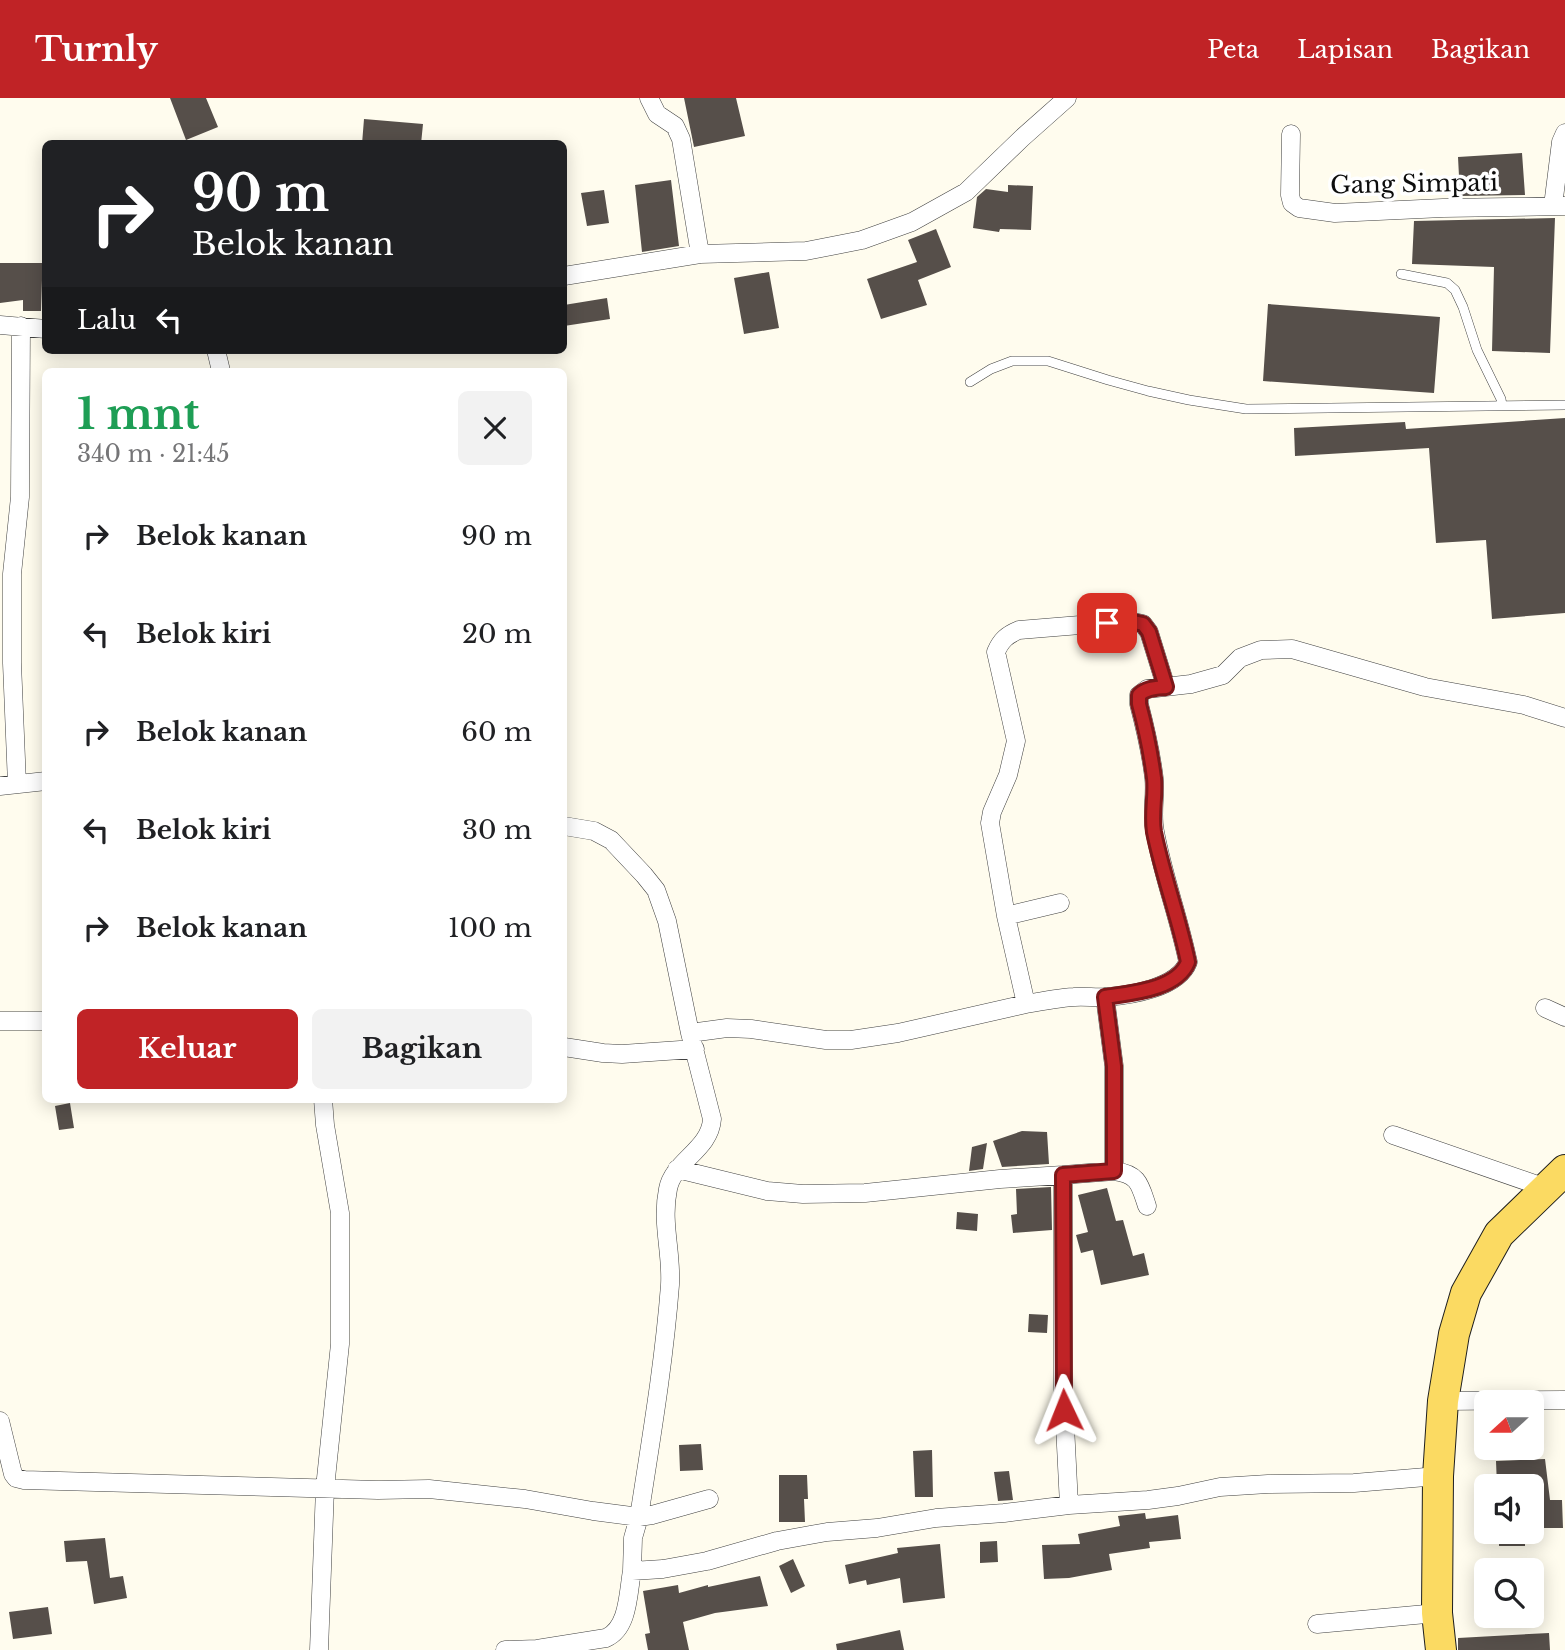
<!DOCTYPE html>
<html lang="id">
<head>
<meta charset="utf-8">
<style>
	body { margin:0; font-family:"Libre Baskerville",serif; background:#f2f2f2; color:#202124; height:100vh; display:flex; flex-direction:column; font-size:26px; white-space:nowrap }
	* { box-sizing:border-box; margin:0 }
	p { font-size:23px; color:#757577 }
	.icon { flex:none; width:38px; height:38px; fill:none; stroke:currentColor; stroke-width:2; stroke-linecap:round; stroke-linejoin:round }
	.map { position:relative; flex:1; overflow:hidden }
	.details { position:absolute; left:42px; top:270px; width:525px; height:735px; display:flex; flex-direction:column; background:#fff; border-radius:10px; box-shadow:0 4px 18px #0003 }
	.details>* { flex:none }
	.banner { position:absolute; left:42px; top:42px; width:525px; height:214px; border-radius:10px; box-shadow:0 4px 18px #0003; background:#202124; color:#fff; overflow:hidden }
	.needle { width:46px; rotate:249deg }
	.controls { position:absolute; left:1474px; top:1292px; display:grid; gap:14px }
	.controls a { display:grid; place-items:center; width:70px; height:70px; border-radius:10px; background:#fff; box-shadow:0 4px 18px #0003; font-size:35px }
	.pin { position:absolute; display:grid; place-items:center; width:60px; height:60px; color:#fff; margin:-30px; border-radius:14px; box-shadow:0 4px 10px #0006 }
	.me { position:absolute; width:77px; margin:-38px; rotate:358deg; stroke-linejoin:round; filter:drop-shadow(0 0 5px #0008) }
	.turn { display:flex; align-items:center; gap:24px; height:147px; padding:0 35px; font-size:32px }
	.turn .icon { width:91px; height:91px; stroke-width:2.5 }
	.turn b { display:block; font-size:49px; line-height:60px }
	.then { display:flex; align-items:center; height:66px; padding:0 35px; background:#0003; gap:14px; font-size:26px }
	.round { display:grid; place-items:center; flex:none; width:74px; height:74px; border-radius:10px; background:#f2f2f2 }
	.headline { display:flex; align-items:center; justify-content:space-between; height:119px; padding:0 35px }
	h1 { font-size:42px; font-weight:700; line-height:52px; color:#1e9e55 }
	.primary-button { display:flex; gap:14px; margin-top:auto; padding:14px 35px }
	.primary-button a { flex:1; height:80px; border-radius:10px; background:#c02326; color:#fff; font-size:28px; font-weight:700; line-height:80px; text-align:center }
	.primary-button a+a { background:#f2f2f2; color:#202124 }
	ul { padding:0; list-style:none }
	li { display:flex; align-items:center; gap:21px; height:98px; padding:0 35px }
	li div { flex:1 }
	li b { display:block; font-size:26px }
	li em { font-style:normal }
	header { display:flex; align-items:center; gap:42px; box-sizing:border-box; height:98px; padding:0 35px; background:#c02326; color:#fff }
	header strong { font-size:33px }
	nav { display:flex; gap:38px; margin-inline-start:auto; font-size:24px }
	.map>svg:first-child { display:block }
	.building { fill:#564f4a }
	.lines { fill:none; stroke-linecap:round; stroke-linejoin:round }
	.lane-casing { stroke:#404040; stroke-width:10 }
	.street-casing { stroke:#404040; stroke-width:19 }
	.primary-casing { stroke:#1e1e1e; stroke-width:32 }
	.lane { stroke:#fff; stroke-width:9 }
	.street { stroke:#fff; stroke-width:18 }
	.primary { stroke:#fbda62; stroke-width:30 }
	.route-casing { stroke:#7d1719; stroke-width:18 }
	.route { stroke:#c02326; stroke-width:12 }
	.labels { text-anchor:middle; stroke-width:7; stroke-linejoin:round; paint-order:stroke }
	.street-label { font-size:24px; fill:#0d0d0d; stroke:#fff }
</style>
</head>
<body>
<header>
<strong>Turnly</strong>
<nav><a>Peta</a><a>Lapisan</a><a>Bagikan</a></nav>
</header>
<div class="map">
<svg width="1565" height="1552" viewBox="0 0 1565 1552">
	<rect width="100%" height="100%" fill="#fffcee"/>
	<path class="building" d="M 170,0 L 206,0 L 218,29 L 186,42 Z
		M 684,0 L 736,0 L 745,38 L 694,49 Z
		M 364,21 L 423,26 L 421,46 L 362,46 Z
		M 1522,55 L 1525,97 L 1460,98 L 1458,59 Z
		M 671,82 L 679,148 L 642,154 L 635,87 Z
		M 1008,87 L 1033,88 L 1031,132 L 1000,131 L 999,134 L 973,130 L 977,99 L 986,91 L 1008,94 Z
		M 604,92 L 609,125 L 587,128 L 581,95 Z
		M 1555,120 L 1550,255 L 1492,253 L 1494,169 L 1412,166 L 1414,123 Z
		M 936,131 L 951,169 L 918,182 L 927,207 L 881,221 L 867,181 L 917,164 L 908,142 Z
		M 0,165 L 46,165 L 46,182 L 42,182 L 41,213 L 23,213 L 23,202 L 0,205 Z
		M 769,174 L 779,230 L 744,236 L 734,180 Z
		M 607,200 L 610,221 L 564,228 L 564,207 Z
		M 1268,206 L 1440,219 L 1434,295 L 1263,283 Z
		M 1565,320 L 1565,515 L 1492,521 L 1486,442 L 1436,445 L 1429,350 L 1295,358 L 1294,330 L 1405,324 L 1406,331 Z
		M 70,1005 L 74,1030 L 59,1032 L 55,1008 Z
		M 1022,1033 L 1047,1034 L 1049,1066 L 1002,1069 L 993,1043 Z
		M 987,1045 L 983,1071 L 969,1073 L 972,1049 Z
		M 1051,1089 L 1052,1132 L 1013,1135 L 1011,1117 L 1017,1116 L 1016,1091 Z
		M 1107,1090 L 1116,1123 L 1123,1122 L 1133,1158 L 1144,1155 L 1149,1177 L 1101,1187 L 1093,1152 L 1081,1155 L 1076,1137 L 1088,1134 L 1078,1097 Z
		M 957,1114 L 978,1116 L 977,1133 L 956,1131 Z
		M 1029,1216 L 1048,1217 L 1047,1235 L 1028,1234 Z
		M 701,1346 L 703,1372 L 680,1373 L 679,1347 Z
		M 932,1352 L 933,1399 L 915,1399 L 913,1353 Z
		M 1545,1361 L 1550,1402 L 1562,1402 L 1563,1430 L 1531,1430 L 1531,1388 L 1497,1388 L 1496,1363 Z
		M 1009,1373 L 1013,1402 L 998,1403 L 994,1374 Z
		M 779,1377 L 807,1377 L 808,1401 L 804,1401 L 805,1424 L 779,1424 Z
		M 1145,1415 L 1146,1421 L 1178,1417 L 1181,1441 L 1149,1444 L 1150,1450 L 1109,1456 L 1112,1472 L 1069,1480 L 1044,1481 L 1042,1447 L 1080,1446 L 1078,1436 L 1120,1428 L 1118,1418 Z
		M 1499,1433 L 1525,1433 L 1525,1448 L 1499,1448 Z
		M 105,1440 L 110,1480 L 123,1478 L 127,1500 L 94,1506 L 87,1463 L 66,1464 L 64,1443 Z
		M 997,1443 L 998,1464 L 980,1465 L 980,1444 Z
		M 940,1446 L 945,1500 L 903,1505 L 900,1480 L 867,1487 L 866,1482 L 849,1486 L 845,1467 L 898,1455 L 897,1450 Z
		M 793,1461 L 805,1488 L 791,1495 L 779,1468 Z
		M 760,1478 L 768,1508 L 715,1515 L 683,1524 L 689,1552 L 648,1552 L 645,1536 L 650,1535 L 643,1493 L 678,1487 L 679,1495 L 708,1487 L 708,1489 Z
		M 48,1509 L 52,1536 L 13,1541 L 9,1514 Z
		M 900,1532 L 904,1552 L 837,1552 L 836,1546 Z
		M 1549,1535 L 1550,1552 L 1458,1552 L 1458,1540 Z"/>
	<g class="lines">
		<defs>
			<path id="lane" d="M 1401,176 L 1447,185 L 1455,192 L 1463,209 L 1477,252 L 1501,301 L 1502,308
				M 970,284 L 991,271 L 1012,263 L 1048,263 L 1108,282 L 1148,293 L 1189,302 L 1246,311 L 1565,307"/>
			<path id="street" d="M 649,0 L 657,16 L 675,28 L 681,41 L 700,156
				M 1291,36 L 1290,97 L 1292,105 L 1299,110 L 1335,115 L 1443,110 L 1565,108
				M 1553,108 L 1561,44 L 1565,35
				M 564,178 L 700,156 L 806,153 L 862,142 L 912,124 L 966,94 L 1022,40 L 1067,0
				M 0,227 L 46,231
				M 216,252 L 221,273
				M 17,686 L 12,565 L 12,476 L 20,399 L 21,228
				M 0,688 L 46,683
				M 564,728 L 594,733 L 611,742 L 644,777 L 656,792 L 667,823 L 690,935 L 712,1021 C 710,1052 673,1063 668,1091 C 661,1125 672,1154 670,1187 C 664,1265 651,1341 639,1419 L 633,1440 L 632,1473 L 663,1471 L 707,1463 L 777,1443 L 827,1434 L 877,1430 L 936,1420 L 1004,1415 L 1069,1407 L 1148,1402 L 1178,1398 L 1220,1389 L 1268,1386 L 1354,1385 L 1438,1378
				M 1006,818 L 1060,805
				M 1026,906 C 1042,903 1058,900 1074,899 C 1085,898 1096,900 1107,899 C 1131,897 1178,890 1188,864 C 1179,820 1163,778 1155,734 C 1151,715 1156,698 1154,680 C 1151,655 1145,629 1139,606 L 1139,597 L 1147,591 L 1191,586 L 1223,577 L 1240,560 L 1261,552 L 1292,551 L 1425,589 L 1524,607 L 1565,620
				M 1545,910 L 1565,919
				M 0,923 L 46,923
				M 690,935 L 727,930 L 751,931 L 826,942 L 851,942 L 898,935 L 1026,906 L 1006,818 L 990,725 L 992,714 L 1008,677 L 1016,643 L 996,554 C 1001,542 1007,537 1019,532 L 1129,523 L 1143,526 L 1149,534 L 1166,589
				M 564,949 L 603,955 L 622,956 L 695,951
				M 1393,1037 L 1546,1090
				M 677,1071 L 767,1093 L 803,1096 L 865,1095 L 1000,1081 L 1063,1077 L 1063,1288 L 1069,1407
				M 1114,1073 C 1139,1076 1140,1087 1147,1108
				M 1063,1077 L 1114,1073 L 1114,968 L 1105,899
				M 1443,1303 L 1565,1302
				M 0,1323 L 13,1376 L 16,1380 L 24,1382 L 378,1392 L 429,1391 L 525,1401 L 593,1413 L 639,1419 L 652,1417 L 709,1401
				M 1317,1526 L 1437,1515
				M 319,1552 L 325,1390 L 340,1246 L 340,1115 L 325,1027 L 323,1001
				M 505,1552 L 537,1551 L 606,1540 C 629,1530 628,1494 632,1473"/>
			<path id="primary" d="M 1441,1552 L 1437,1515 L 1438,1378 L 1443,1303 L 1454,1236 L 1466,1195 L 1499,1136 L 1565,1072"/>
		</defs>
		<use href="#lane" class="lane-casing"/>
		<use href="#street" class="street-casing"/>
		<use href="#primary" class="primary-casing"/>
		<use href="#lane" class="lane"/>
		<use href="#street" class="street"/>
		<use href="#primary" class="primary"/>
	</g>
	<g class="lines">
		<defs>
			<path id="route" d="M 1064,1312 L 1063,1077 L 1114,1073 L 1114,968 L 1105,899 C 1130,895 1177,892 1188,864 C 1179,820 1163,778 1154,734 C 1151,715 1156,698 1154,680 C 1151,657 1145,628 1139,606 L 1139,597 C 1146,590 1156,590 1166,589 L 1149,534 L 1143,526 L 1129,523 L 1107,525"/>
		</defs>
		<use href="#route" class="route-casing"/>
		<use href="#route" class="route"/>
	</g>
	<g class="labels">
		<g class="street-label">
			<text transform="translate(1414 86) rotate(-1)" y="8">Gang Simpati</text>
		</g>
	</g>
</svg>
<div class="controls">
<a><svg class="needle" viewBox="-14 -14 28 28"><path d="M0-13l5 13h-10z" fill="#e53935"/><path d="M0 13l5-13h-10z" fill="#757577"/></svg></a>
<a><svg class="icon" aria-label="sound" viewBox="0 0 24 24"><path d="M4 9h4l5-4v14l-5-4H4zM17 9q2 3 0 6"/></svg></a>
<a><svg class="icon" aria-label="search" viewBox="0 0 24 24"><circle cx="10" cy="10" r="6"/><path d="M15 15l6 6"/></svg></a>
</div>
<div class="pin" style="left:1107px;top:525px;background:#d93025"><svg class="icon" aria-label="arrive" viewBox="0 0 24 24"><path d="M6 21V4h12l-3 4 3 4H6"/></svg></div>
<svg class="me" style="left:1064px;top:1312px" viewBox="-20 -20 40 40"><path d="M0-17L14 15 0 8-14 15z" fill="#c02326" stroke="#fff" stroke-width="4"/></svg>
<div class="banner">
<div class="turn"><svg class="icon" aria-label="right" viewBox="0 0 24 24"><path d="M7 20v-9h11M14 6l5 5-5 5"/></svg><div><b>90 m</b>Belok kanan</div></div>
<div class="then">Lalu<svg class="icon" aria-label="left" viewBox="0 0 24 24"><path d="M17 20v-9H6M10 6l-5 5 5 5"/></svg></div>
</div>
<section class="details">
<div class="headline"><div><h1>1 mnt</h1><p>340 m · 21:45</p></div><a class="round"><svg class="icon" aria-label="close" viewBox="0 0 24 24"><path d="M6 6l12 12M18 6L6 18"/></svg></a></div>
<ul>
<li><svg class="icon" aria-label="right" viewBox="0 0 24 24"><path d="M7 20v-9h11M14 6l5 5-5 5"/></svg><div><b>Belok kanan</b></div><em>90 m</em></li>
<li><svg class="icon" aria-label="left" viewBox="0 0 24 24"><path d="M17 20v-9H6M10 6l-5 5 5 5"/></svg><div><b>Belok kiri</b></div><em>20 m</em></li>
<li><svg class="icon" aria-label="right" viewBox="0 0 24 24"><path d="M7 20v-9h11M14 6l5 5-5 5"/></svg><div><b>Belok kanan</b></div><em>60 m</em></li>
<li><svg class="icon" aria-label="left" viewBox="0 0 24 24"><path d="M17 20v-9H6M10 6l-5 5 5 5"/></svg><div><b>Belok kiri</b></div><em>30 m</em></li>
<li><svg class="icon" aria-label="right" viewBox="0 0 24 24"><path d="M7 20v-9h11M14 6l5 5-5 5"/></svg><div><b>Belok kanan</b></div><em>100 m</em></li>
</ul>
<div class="primary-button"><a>Keluar</a><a>Bagikan</a></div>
</section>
</div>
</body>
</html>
